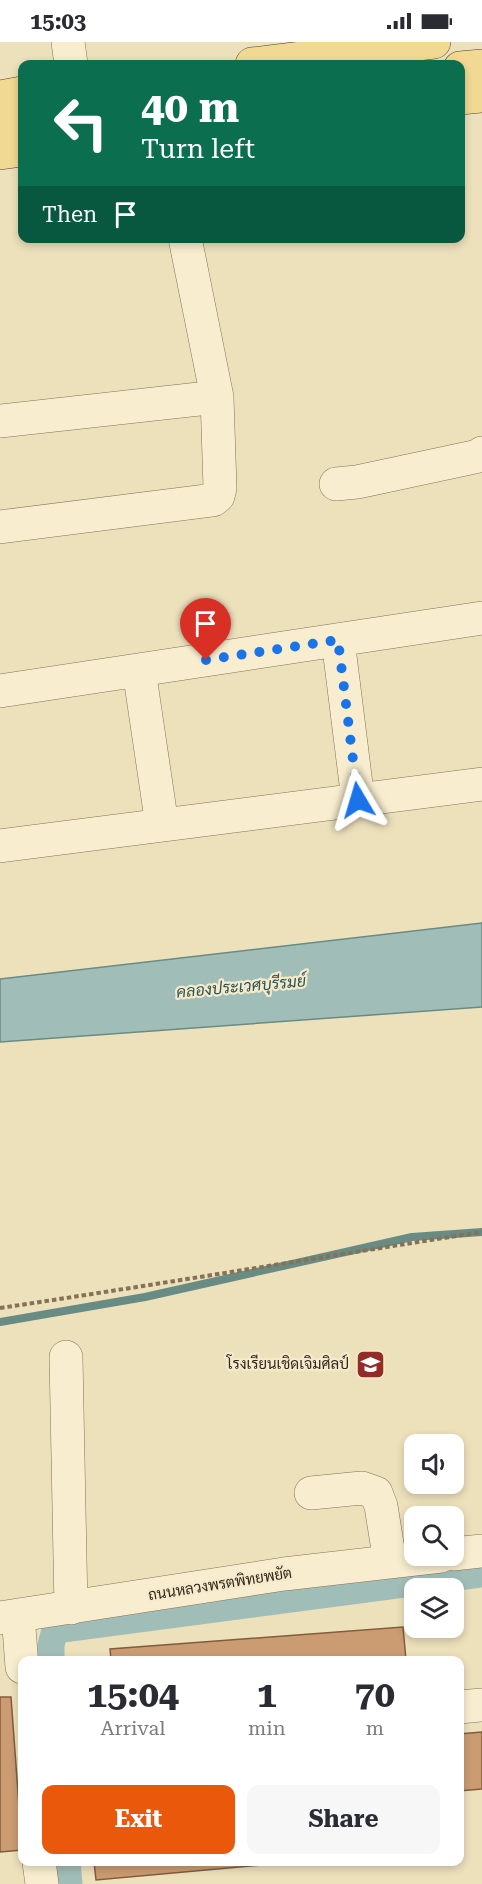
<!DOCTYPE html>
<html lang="en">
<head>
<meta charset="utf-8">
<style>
	body { margin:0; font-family:"Roboto Serif",Sarabun,serif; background:#f7f7f7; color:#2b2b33; height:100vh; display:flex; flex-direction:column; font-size:22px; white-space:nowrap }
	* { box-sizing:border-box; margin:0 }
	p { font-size:20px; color:#7c7c81 }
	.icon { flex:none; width:33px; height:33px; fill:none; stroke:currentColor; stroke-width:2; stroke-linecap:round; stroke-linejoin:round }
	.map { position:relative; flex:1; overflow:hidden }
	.panel { position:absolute; left:18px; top:1614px; width:446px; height:210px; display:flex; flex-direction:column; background:#fff; border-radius:12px; box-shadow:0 3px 9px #0003 }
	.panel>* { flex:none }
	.banner { position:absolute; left:18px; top:18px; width:447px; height:183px; border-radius:12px; box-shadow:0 3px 9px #0003; background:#0b6e4f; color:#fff; overflow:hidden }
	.controls { position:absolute; left:404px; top:1392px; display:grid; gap:12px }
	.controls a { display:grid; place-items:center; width:60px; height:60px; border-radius:12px; background:#fff; box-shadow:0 3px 9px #0003; font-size:30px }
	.pin { position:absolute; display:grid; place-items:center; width:51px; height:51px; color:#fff; margin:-62px -26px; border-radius:50% 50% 50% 0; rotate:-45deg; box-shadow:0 0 6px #0007 }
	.pin .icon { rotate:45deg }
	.me { position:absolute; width:66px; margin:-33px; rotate:353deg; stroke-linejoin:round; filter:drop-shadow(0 0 4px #0008) }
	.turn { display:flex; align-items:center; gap:21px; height:126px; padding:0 24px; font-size:27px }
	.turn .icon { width:78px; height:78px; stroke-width:2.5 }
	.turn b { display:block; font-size:42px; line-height:51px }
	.then { display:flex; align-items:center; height:57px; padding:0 24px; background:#0003; gap:12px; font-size:22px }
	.eta { display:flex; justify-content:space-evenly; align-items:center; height:102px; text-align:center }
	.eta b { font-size:36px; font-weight:700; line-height:42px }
	.primary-button { display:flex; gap:12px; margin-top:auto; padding:12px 24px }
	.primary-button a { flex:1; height:69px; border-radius:12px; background:#ea580c; color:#fff; font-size:24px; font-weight:700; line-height:69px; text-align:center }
	.primary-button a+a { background:#f7f7f7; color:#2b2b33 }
	.status { display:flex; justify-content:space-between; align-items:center; height:42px; padding:0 30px; background:#fff; direction:ltr }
	.status svg { height:16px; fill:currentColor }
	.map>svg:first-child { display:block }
	.water { fill:#a0beb7; stroke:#688b84; stroke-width:1.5 }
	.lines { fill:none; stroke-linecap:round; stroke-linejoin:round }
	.stream { stroke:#688b84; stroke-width:8 }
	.canal { stroke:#a0beb7; stroke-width:27 }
	.building { fill:#cb9c72; stroke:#835c3c; stroke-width:1.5 }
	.minor-casing { stroke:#847156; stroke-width:34 }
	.major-casing { stroke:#523f2b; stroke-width:34 }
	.path { stroke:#847156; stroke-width:4; stroke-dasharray:4.5 3; stroke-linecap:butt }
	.minor { stroke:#f8eecf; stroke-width:33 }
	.major { stroke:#f2d993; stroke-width:33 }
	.route { stroke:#1a73e8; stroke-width:10; stroke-dasharray:0 18 }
	.labels { text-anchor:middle; stroke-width:4.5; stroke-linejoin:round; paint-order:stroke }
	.poi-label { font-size:15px; fill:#33281b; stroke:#f5ebcc; text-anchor:end }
	.street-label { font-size:15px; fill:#33281b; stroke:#f5ebcc }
	.water-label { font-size:16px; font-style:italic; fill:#2a5353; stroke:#f5ebcc }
</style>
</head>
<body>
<div class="status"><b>15:03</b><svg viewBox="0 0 49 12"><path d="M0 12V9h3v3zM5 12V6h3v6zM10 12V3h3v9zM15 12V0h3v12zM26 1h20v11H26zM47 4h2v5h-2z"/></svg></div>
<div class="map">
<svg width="482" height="1842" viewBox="0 0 482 1842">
	<rect width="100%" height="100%" fill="#ede1bc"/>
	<path class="water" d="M 482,881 L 482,965 L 0,1000 L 0,937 Z"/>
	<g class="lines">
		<path class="stream" d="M 0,1280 L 145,1255 L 412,1195 L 482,1190"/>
		<path class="canal" d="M 51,1618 L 51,1603 L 55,1588 L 482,1532
			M 67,1820 L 69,1842"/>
	</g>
	<path class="building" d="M 403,1585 L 406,1618 L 111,1618 L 110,1607 Z
		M 0,1655 L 11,1655 L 22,1805 L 22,1808 L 0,1810 Z
		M 482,1690 L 482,1747 L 459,1749 L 459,1692 Z
		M 94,1820 L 294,1820 L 96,1838 Z"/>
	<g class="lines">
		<defs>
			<path id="minor" d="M 68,0 L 71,22
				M 0,379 L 217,355
				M 336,442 L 357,440 L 479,414 L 482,411
				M 0,485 L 213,458 L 218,454 L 220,446 L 217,355 L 185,196
				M 338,598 L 358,758
				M 139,628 L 162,783
				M 0,649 L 482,576
				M 0,804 L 482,742
				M 66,1315 L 71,1566
				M 311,1451 L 362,1446 L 376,1451 L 381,1464 L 390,1520
				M 453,1512 L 482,1509
				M 18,1573 L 22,1625
				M 0,1576 L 284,1532 L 441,1514
				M 459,1665 L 482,1663
				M 39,1820 L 42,1842"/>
			<path id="major" d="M 252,22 L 434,0
				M 460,26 L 482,24
				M 0,55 L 22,51
				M 460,56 L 482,54
				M 0,82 L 22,79
				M 0,111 L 22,108"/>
		</defs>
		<use href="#minor" class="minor-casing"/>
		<use href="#major" class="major-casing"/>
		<path class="path" d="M 0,1266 C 161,1242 321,1215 482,1190"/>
		<use href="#minor" class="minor"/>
		<use href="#major" class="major"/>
	</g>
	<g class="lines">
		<path class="route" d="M 206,618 L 338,598 L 358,758"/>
	</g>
	<defs>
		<symbol id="school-square" viewBox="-11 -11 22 22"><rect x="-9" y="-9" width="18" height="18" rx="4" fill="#932c27" stroke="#f5ebcc"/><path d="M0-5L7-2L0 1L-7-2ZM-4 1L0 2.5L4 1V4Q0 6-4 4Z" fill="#fff"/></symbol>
	</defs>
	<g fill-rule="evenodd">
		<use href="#school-square" x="354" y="1306" width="33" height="33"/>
	</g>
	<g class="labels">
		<g class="poi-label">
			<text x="349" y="1327">โรงเรียนเชิดเจิมศิลป์</text>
		</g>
		<g class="street-label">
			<text transform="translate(220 1542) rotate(-9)" y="5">ถนนหลวงพรตพิทยพยัต</text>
		</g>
		<g class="water-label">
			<text transform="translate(241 944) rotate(-5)" y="6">คลองประเวศบุรีรมย์</text>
		</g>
	</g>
</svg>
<div class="controls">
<a><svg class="icon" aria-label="sound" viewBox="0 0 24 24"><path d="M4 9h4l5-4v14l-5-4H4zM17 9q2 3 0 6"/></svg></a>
<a><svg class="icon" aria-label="search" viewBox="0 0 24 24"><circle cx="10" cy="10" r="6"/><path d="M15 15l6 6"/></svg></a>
<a><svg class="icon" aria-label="layers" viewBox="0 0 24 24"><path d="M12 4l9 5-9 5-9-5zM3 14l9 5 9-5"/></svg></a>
</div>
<div class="pin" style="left:206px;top:618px;background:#d93025"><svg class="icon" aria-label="arrive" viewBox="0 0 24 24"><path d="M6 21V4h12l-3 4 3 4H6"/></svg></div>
<svg class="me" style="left:358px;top:758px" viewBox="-20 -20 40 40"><path d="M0-17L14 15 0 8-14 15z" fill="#1a73e8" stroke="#fff" stroke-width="4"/></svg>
<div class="banner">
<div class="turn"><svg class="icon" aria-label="left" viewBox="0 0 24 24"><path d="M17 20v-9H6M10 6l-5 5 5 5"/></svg><div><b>40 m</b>Turn left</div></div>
<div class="then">Then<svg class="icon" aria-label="arrive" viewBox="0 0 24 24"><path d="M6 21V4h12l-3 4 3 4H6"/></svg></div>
</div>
<section class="panel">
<div class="eta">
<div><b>15:04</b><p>Arrival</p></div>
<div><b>1</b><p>min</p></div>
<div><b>70</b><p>m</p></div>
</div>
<div class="primary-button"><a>Exit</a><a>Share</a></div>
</section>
</div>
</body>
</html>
